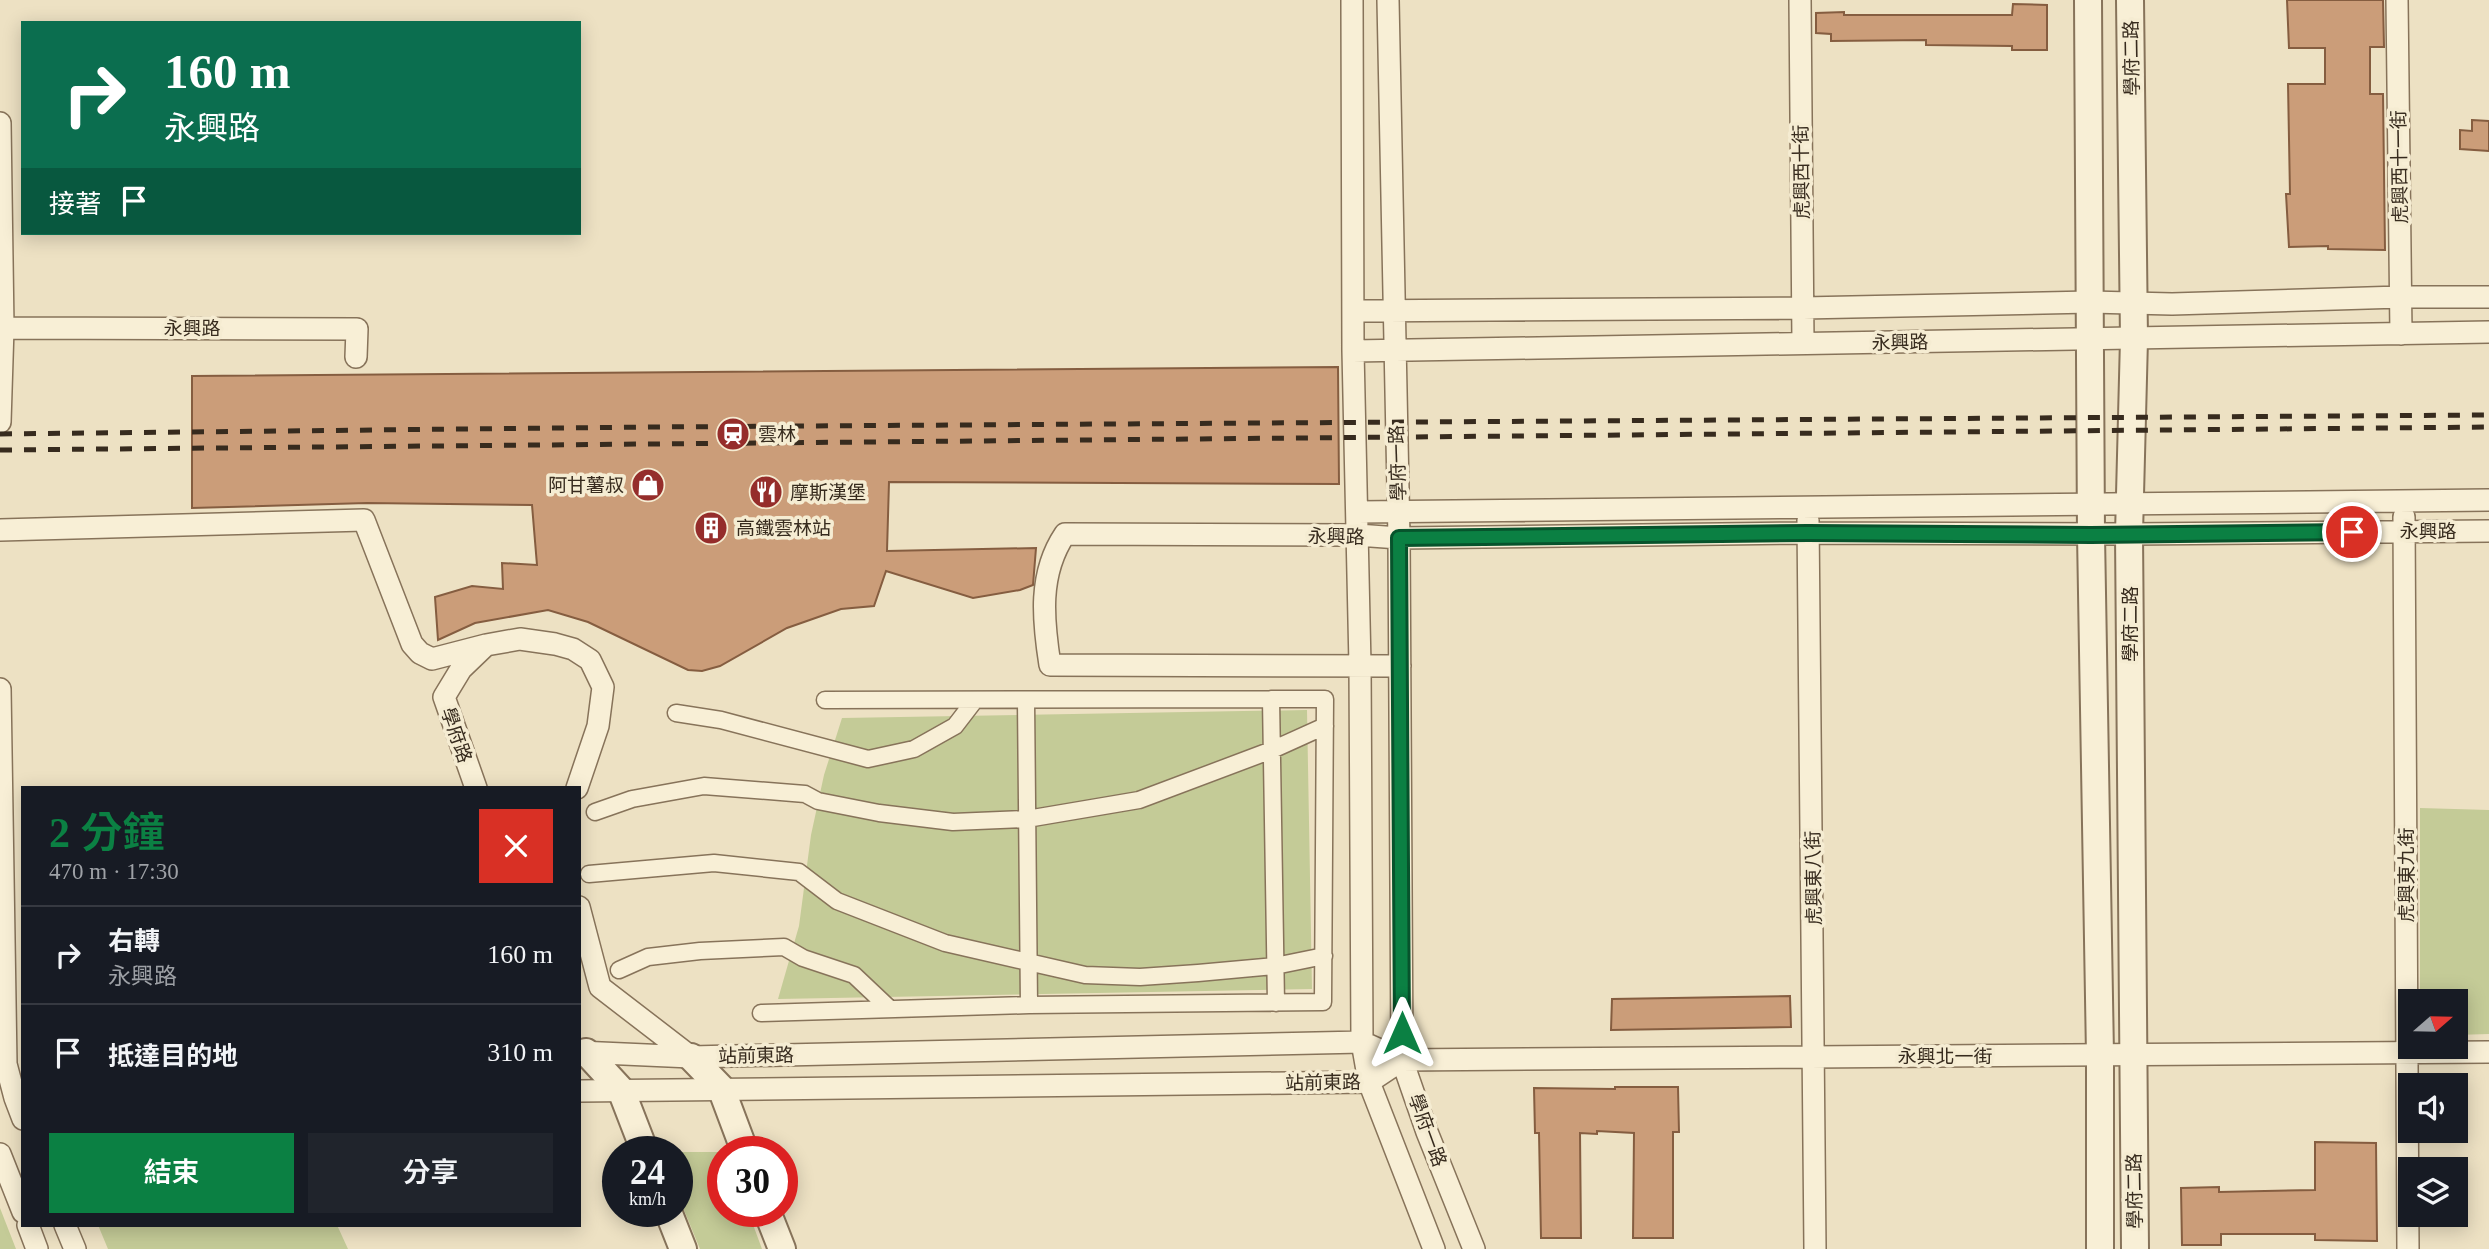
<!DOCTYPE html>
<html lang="zh-TW">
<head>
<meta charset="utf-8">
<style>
	body { margin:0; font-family:"Times New Roman","Noto Sans TC",serif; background:#20242c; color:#f1f3f6; height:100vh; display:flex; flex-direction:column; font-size:26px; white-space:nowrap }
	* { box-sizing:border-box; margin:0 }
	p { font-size:23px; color:#9ea1a6 }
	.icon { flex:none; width:38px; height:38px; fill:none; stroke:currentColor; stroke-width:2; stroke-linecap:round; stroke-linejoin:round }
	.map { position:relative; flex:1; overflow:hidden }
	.sheet { position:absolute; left:21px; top:786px; width:560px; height:441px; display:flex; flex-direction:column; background:#171b24; border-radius:0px; box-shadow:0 4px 18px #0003 }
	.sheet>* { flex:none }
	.hud { position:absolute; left:21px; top:21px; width:560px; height:214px; border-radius:0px; box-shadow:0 4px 18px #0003; background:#0b6e4f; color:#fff; overflow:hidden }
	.needle { width:46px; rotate:70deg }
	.fabs { position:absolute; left:2398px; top:989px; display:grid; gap:14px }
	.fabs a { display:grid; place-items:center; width:70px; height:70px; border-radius:0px; background:#171b24; box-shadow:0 4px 18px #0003; font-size:35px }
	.speed { position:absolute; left:602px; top:1136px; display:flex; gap:14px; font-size:35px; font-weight:700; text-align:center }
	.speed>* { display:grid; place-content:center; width:91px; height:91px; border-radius:50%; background:#171b24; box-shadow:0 4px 18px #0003; line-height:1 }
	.speed small { font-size:18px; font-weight:400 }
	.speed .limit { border:10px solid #d22; background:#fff; color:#111 }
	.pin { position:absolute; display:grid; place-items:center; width:60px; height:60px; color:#fff; margin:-30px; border:4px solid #fff; border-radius:50%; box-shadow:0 2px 7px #0007 }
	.me { position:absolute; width:77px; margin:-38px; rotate:0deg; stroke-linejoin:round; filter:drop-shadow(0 0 5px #0008) }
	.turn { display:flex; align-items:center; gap:24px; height:147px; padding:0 28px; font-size:32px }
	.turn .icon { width:91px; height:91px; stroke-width:2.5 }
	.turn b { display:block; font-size:49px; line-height:60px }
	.then { display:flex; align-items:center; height:66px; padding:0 28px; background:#0003; gap:14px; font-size:26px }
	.round { display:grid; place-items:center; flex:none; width:74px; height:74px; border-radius:0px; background:#20242c }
	.overview { display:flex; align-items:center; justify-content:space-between; height:119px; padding:0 28px }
	h1 { font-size:42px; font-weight:600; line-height:52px; color:#0b8043 }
	.button { display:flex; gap:14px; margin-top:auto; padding:14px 28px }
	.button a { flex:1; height:80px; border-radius:0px; background:#0b8043; color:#fff; font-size:28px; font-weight:600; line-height:80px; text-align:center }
	.button a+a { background:#20242c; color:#f1f3f6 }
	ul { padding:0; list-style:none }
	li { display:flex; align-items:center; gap:21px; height:98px; padding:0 28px; border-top:2px solid #363941 }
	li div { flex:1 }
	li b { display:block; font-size:26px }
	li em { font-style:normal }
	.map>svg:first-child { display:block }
	.green { fill:#c4cb97 }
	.building { fill:#cb9d79; stroke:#855d40; stroke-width:2 }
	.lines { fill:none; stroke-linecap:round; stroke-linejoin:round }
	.pedestrian-casing { stroke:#87735a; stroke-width:19 }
	.minor-casing { stroke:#87735a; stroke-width:24 }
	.tertiary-casing { stroke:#87735a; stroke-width:30 }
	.pedestrian { stroke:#f8efd6; stroke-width:16 }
	.minor { stroke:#f8efd6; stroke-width:21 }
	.tertiary { stroke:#f8efd6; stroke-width:26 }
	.rail { stroke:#372b1e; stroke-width:5; stroke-dasharray:12 12; stroke-linecap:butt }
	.route-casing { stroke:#07532c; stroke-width:18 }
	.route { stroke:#0b8043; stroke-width:12 }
	.labels { text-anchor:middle; stroke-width:7; stroke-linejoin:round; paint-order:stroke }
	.street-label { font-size:19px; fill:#372b1e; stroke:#f5ecd2 }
	.poi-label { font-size:19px; fill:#372b1e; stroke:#f5ecd2; text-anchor:start }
</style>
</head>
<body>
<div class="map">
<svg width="2489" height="1249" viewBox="0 0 2489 1249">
	<rect width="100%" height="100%" fill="#ede1c3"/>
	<path class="green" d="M 1307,710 L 1312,989 L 778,999 L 799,926 L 811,835 L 824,775 L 842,718 Z
		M 2420,808 L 2489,810 L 2489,1034 L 2455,1035 L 2455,1001 L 2420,1001 Z
		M 677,1152 L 723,1152 L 723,1211 L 748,1211 L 762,1249 L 700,1249 L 677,1193 Z
		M 0,1208 L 16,1249 L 0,1249 Z
		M 98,1225 L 337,1225 L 348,1249 L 108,1249 Z"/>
	<path class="building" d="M 2287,0 L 2383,0 L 2384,47 L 2370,47 L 2370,94 L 2383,94 L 2385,250 L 2328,249 L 2328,246 L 2289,247 L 2286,194 L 2290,194 L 2288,84 L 2325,84 L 2325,48 L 2289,48 Z
		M 2013,4 L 2047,5 L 2047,50 L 2012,50 L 2012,46 L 1926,45 L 1926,40 L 1831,41 L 1831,34 L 1816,33 L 1816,13 L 1844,12 L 1844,15 L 2012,15 Z
		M 2472,120 L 2489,121 L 2489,151 L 2460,149 L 2460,130 L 2472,131 Z
		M 1338,367 L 1339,484 L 889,482 L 887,551 L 1036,548 L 1033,585 L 1020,590 L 973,598 L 886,571 L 874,606 L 841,609 L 787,628 L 720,666 L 702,671 L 688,670 L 588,622 L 548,610 L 475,623 L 438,640 L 435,597 L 472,586 L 503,589 L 502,563 L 537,565 L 532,505 L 367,503 L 192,508 L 192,376 Z
		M 1790,996 L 1791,1027 L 1611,1030 L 1612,999 Z
		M 1615,1087 L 1678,1087 L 1679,1132 L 1673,1132 L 1673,1238 L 1633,1238 L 1634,1133 L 1597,1131 L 1597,1134 L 1580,1133 L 1581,1238 L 1541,1238 L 1539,1133 L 1535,1133 L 1534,1088 L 1615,1089 Z
		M 2315,1142 L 2376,1143 L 2377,1241 L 2315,1240 L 2315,1234 L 2221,1234 L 2221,1245 L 2182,1245 L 2181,1188 L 2219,1187 L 2219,1192 L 2315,1190 Z"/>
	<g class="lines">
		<defs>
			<path id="pedestrian" d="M 1271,699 L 1276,1003
				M 1026,701 L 1029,1005
				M 676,713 L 721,720 L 868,759 L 914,749 L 955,726 L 975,700
				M 595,812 L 632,799 L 704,786 L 805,794 L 818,801 L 879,813 L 953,822 L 1027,819 L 1139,800 L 1272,750 L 1325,726
				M 589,874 L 714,863 L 799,872 L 837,901 L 945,943 L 1085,975 L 1140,977 L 1198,973 L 1275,966 L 1324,956
				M 619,970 L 648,957 L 700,951 L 784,947 L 803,958 L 854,975 L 890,1009
				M 761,1013 L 1029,1005 L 1323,1002 L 1325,699 L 825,700"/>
			<path id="minor" d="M 1352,0 L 1353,351 L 1360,665 L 1362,1042 L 1369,1082 L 1434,1249
				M 1388,0 L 1399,538 L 1402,1060 L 1427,1132 L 1474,1249
				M 1800,0 L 1803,343
				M 2397,0 L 2401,334
				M 0,123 L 3,328 L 0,422
				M 1354,311 L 1803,308 L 2090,302 L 2172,304 L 2400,297 L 2489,297
				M 0,328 L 357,329 L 356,357
				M 1353,351 L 2489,332
				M 1358,512 L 2489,500
				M 2404,517 L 2408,1249
				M 1808,520 L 1815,1249
				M 0,530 L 364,520 L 412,644 L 420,653 L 432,659 L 486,645
				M 1400,666 L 1050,665 C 1043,620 1038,574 1065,534 L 1357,535 L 1399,538 L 1808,533 L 2129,534 L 2489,531
				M 0,689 L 6,1064 L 15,1098 L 23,1119
				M 476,788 L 444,697 L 461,669 L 486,645 L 520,639 L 555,644 L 573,649 L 590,660 L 603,687 L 598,726 L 577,788
				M 579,907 L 600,987 L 691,1057
				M 579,1052 L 691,1057 L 1362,1042 L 1402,1060 L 2489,1052
				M 579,1091 L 1369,1082 L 1402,1060
				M 0,1154 L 23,1212
				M 28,1225 L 37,1249
				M 65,1225 L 75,1249"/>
			<path id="tertiary" d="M 2088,0 L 2091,535 L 2100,1055 L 2100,1249
				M 2130,0 L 2134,339 L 2129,534 L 2135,1249
				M 586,1052 L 621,1090 L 645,1152
				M 691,1057 L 721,1088 L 745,1152
				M 668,1211 L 683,1249
				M 767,1211 L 782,1249"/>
		</defs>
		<use href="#pedestrian" class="pedestrian-casing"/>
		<use href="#minor" class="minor-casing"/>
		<use href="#tertiary" class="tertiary-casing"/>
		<use href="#pedestrian" class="pedestrian"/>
		<use href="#minor" class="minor"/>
		<use href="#tertiary" class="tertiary"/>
		<path class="rail" d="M 0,434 L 651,427 L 2489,415
			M 0,450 L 2489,427"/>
	</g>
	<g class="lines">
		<defs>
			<path id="route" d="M 1402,1033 L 1399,538 L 1808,533 L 2091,535 L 2352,532"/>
		</defs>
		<use href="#route" class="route-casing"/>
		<use href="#route" class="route"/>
	</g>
	<defs>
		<symbol id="station-disc" viewBox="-11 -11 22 22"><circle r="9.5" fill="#952d2b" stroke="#f5ecd2"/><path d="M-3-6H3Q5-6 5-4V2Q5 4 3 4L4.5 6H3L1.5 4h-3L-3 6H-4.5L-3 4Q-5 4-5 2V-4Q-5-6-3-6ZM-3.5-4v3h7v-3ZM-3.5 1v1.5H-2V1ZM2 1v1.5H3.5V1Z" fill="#fff"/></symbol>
		<symbol id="shop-disc" viewBox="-11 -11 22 22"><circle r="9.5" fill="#952d2b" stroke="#f5ecd2"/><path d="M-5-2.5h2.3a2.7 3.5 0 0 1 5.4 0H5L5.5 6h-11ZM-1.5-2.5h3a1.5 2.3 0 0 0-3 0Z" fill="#fff"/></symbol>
		<symbol id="restaurant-disc" viewBox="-11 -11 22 22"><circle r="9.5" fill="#952d2b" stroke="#f5ecd2"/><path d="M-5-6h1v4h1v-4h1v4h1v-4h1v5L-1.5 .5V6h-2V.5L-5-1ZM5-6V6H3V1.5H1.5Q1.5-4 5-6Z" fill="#fff"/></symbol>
		<symbol id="building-disc" viewBox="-11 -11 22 22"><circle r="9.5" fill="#952d2b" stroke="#f5ecd2"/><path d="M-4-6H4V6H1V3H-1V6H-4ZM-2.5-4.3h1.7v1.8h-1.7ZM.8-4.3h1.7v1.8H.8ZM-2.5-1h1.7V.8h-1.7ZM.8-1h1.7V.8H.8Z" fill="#fff"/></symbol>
	</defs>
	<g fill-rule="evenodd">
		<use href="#station-disc" x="714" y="415" width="38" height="38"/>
		<use href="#shop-disc" x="629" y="466" width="38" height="38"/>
		<use href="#restaurant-disc" x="747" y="473" width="38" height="38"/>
		<use href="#building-disc" x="692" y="509" width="38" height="38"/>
	</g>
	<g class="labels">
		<g class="street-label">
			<text transform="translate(2131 58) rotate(-91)" y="7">學府二路</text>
			<text transform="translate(2399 167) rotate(-91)" y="7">虎興西十一街</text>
			<text transform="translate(1801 172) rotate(-91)" y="7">虎興西十街</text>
			<text x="192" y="335">永興路</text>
			<text transform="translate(1900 342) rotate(-1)" y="7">永興路</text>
			<text transform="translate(1397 463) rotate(-92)" y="7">學府一路</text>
			<text x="2428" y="538">永興路</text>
			<text transform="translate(1336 536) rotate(1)" y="7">永興路</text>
			<text transform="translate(2130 624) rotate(-90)" y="7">學府二路</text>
			<text transform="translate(457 735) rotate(71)" y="7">學府路</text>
			<text transform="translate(2406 875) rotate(-90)" y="7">虎興東九街</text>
			<text transform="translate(1813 878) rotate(-91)" y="7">虎興東八街</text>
			<text transform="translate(756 1055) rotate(-1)" y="7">站前東路</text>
			<text x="1945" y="1063">永興北一街</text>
			<text transform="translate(1323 1082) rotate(-1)" y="7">站前東路</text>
			<text transform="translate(1428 1130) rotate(70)" y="7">學府一路</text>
			<text transform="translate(2134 1191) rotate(-91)" y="7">學府二路</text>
		</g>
		<g class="poi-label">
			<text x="758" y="441">雲林</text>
			<text x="624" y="492" text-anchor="end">阿甘薯叔</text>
			<text x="790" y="499">摩斯漢堡</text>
			<text x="736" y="535">高鐵雲林站</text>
		</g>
	</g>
</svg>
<div class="fabs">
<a><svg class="needle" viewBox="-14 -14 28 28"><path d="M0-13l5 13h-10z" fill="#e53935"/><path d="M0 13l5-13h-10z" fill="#9ea1a6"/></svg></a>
<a><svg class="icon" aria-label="sound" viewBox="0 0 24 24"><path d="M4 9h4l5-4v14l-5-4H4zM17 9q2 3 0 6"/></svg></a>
<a><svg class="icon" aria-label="layers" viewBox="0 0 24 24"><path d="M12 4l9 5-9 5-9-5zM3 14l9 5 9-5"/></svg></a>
</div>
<div class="speed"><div>24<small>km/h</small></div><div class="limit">30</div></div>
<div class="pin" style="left:2352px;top:532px;background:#d93025"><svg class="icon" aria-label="arrive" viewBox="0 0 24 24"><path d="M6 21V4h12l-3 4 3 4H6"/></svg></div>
<svg class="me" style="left:1402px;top:1033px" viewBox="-20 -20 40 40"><path d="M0-17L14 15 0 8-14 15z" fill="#0b8043" stroke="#fff" stroke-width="4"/></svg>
<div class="hud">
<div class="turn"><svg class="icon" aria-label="right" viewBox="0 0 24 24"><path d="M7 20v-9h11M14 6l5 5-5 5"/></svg><div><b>160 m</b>永興路</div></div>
<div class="then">接著<svg class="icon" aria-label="arrive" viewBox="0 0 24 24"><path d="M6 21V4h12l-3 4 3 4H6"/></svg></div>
</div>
<section class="sheet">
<div class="overview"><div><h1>2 分鐘</h1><p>470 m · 17:30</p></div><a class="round" style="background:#d93025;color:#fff"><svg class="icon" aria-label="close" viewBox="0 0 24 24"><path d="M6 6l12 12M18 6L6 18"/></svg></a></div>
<ul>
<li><svg class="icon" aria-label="right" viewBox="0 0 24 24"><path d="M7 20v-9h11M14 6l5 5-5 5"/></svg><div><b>右轉</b><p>永興路</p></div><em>160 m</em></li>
<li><svg class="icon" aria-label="arrive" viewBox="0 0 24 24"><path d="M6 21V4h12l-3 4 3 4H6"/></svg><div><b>抵達目的地</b></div><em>310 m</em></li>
</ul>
<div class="button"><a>結束</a><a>分享</a></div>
</section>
</div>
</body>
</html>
